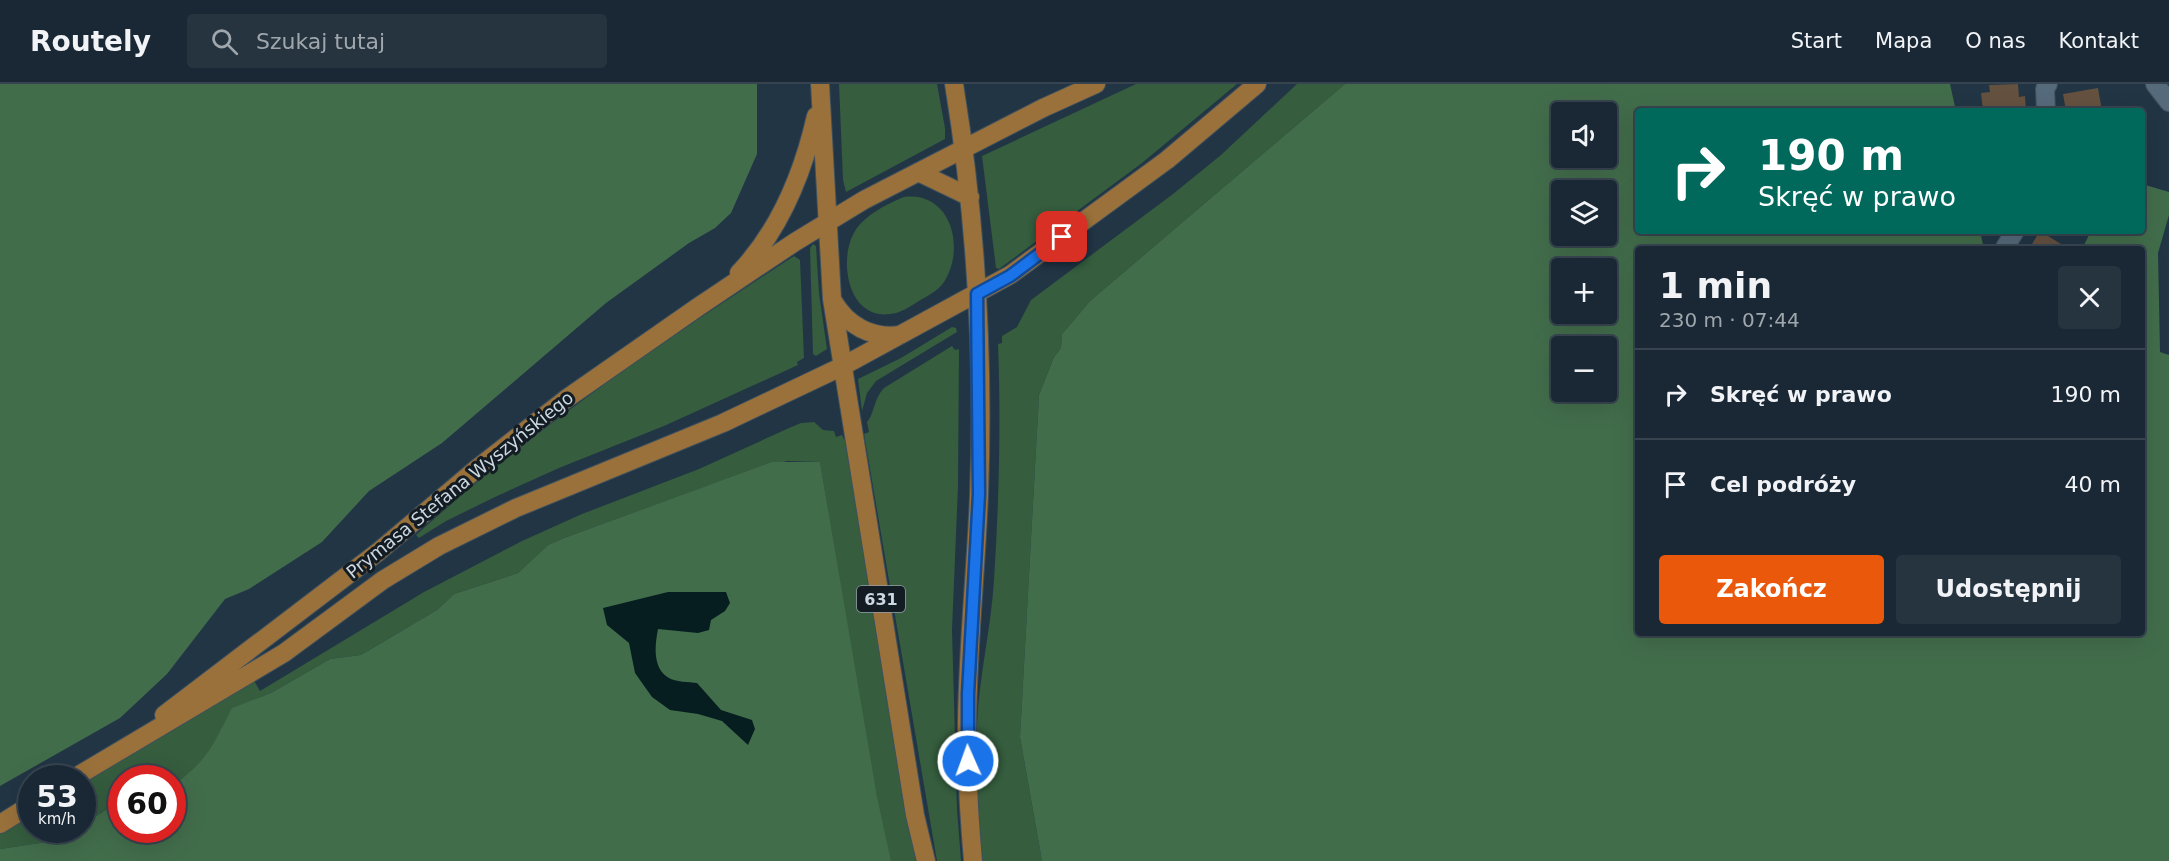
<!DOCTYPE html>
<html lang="pl">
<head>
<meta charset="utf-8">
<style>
	body { margin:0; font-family:"DejaVu Sans",sans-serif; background:#263440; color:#f1f3f6; height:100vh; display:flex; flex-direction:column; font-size:22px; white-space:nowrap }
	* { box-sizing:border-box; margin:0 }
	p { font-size:20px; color:#9fa6ac }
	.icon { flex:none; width:33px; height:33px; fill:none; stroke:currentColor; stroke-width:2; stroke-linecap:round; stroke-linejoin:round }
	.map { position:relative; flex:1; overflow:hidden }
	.details { position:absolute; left:1635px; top:162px; width:510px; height:390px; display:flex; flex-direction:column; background:#192834; border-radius:6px; box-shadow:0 6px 24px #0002,0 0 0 2px #37444f }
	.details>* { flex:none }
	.guide { position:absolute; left:1635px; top:24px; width:510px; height:126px; border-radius:6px; box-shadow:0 6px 24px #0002,0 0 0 2px #37444f; background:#00695c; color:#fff; overflow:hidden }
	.fabs { position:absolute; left:1551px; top:18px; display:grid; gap:12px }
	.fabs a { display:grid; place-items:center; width:66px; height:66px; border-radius:6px; background:#192834; box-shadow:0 6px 24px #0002,0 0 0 2px #37444f; font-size:30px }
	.speed { position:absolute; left:18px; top:681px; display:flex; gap:12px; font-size:30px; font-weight:700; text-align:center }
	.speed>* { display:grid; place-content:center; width:78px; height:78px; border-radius:50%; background:#192834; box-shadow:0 6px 24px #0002,0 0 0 2px #37444f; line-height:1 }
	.speed small { font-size:15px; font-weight:400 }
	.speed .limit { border:9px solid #d22; background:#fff; color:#111 }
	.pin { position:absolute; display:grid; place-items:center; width:51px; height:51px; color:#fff; margin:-26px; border-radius:12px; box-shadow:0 3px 9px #0006 }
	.me { position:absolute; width:66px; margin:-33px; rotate:358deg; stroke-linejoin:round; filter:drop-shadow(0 0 4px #0008) }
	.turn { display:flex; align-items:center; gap:21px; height:126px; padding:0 24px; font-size:27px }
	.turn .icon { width:78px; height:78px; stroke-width:2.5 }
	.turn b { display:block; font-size:42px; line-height:51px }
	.round { display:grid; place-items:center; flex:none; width:63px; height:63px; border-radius:6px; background:#263440 }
	.overview { display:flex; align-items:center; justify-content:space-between; height:102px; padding:0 24px }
	h1 { font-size:36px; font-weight:600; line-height:45px }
	.button { display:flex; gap:12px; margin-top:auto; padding:12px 24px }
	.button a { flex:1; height:69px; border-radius:6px; background:#ea580c; color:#fff; font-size:24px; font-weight:600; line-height:69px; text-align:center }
	.button a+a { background:#263440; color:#f1f3f6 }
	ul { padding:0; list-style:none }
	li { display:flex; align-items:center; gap:18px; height:90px; padding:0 24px; border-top:2px solid #37444f }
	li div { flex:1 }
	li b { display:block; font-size:22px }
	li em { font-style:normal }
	header { display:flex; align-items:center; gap:36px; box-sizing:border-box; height:84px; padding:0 30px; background:#192834; border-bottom:2px solid #37444f }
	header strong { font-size:28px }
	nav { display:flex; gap:33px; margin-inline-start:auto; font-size:21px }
	.search { width:420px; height:54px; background:#263440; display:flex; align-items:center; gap:15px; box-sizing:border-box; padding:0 21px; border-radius:6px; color:#9fa6ac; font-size:22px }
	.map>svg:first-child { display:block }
	.green { fill:#355d3e }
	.forest { fill:#426d4b; fill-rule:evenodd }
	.water { fill:#071e20 }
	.building { fill:#655140 }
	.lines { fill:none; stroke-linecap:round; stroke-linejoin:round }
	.minor-casing { stroke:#3f505e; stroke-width:20 }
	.major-casing { stroke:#3f505e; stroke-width:20 }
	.minor { stroke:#556a7b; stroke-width:18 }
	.major { stroke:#9a713b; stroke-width:18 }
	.route-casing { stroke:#114b97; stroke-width:15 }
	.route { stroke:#1a73e8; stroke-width:10 }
	.labels { text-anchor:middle; stroke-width:6; stroke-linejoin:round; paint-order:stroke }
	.shield { fill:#131c23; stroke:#949fa8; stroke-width:1.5 }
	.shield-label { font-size:16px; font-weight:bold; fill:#cbd7e1 }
	.street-label { font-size:18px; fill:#cbd7e1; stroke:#131c23 }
</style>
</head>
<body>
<header>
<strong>Routely</strong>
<div class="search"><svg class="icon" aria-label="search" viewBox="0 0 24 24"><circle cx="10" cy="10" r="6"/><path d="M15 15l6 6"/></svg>Szukaj tutaj</div>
<nav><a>Start</a><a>Mapa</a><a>O nas</a><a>Kontakt</a></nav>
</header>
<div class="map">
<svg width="2169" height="777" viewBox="0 0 2169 777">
	<rect width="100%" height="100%" fill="#213545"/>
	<path class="green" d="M 839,0 L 937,0 L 945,44 L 945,55 L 846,108 L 843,96 Z
		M 1136,0 L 1237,0 L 1142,79 L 999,185 L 996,184 L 982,72 Z
		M 1297,0 L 1345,0 L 1090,217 L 1062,250 L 1061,264 L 1054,273 L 1039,311 L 1020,653 L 1042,777 L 982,777 C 979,732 975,686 977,641 C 979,592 991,545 994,496 C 999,418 1001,338 998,260 L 1002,259 L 1002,252 L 1017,243 L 1031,216 L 1173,110 L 1221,71 Z
		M 904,113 C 951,107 966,164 944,198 C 938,207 927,212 919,217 C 909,223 901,229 890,230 C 847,236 838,174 855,147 C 865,131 887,120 904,113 Z
		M 813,160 L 816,162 L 819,209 L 827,265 L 816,272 L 813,270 L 810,164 Z
		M 794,172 L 800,176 L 804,274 L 797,278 L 798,281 L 664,342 L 559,384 L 495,413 L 446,437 L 419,454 L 416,451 C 532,346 662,258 794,172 Z
		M 952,243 L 956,244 L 957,248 L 876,297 L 867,309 L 862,327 L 858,295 L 901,274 Z
		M 952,262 L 955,266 L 959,265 L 958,403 L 952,546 L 957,725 L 961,777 L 937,777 L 864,350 L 869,348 L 867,338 C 875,329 873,316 884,304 Z
		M 814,338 L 823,346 L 834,347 L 836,353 L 842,351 L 845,357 L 916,777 L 886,777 L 820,378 L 787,377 L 707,402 L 564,454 L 548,461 L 518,489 L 454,510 L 437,526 L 361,571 L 330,575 L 271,609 L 233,624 C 214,661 208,676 173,701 L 172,694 L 122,694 L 121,722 L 108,729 L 112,721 L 83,741 L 83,699 L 253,595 L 260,607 L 424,508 L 522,457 L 582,430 L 699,385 L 789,344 L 801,339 Z
		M 31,730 L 32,746 L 75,746 L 60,756 L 0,765 L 0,749 Z"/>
	<path class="forest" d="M 0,0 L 757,0 L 757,70 L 731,129 L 715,144 L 689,159 L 606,219 L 442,359 L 369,407 L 322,458 L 249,505 L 225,515 L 167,590 L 120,634 L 0,702 Z
		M 1345,0 L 1950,0 L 1956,27 L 1638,27 L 1638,147 L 1980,147 L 1984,165 L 1638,165 L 1638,549 L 2142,549 L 2142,165 L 2082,165 L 2091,147 L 2142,147 L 2142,100 L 2169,108 L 2169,131 L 2158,169 L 2160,268 L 2169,271 L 2169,777 L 1042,777 L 1020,653 L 1039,311 L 1054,273 L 1061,264 L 1062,250 L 1090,217 ZM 1562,28 L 1606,28 L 1606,74 L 1562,74 ZM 1562,106 L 1606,106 L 1606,152 L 1562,152 ZM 1562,184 L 1606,184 L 1606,230 L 1562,230 ZM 1562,262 L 1606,262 L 1606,308 L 1562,308 Z
		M 772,378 L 820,378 L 877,713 L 891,777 L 0,777 L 0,765 L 60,756 L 75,746 L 82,746 L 83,741 L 114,720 L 109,728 L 121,722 L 122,746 L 172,746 L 173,701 C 208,676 213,661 232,624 L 271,609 L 330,575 L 361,571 L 437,526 L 454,510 L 518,489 L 548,461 L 564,454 Z"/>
	<path class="water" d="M 668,508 L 726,508 L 730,519 L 725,527 L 711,536 L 709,546 L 698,549 L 658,545 C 655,561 652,584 669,594 C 675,598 689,598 697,599 L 721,626 L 752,636 L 755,645 L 748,661 L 722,637 L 698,630 L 670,626 L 652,613 L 635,589 L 629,559 L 607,541 L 603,524 Z"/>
	<path class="building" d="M 2018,0 L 2019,13 L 2025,12 L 2026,27 L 1983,27 L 1981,9 L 1990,8 L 1989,1 Z
		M 2098,4 L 2102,27 L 2066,27 L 2063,10 Z
		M 2040,147 L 2069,165 L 2029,165 Z"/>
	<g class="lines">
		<defs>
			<path id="minor" d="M 2155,0 L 2169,18
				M 2046,27 L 2045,5 L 2048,0
				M 2004,165 L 2015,147"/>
			<path id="major" d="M 820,0 L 832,215 L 915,731 L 926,777
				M 954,0 C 976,135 984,274 979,411 C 976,486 968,561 967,637 C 966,683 969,731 973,777
				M 918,88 L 970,113
				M 739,189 C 780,146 803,89 816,32
				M 833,217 C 847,241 871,255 900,251
				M 164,631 L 378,468 L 475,386 L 566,315 L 698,223 L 795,158 L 864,116 L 1043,24 L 1096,0
				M 74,694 L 284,569 L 383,496 L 439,462 L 516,424 L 723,339 L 843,282 L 1010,191 L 1167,76 L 1257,0
				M 0,740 L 32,720"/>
		</defs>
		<use href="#minor" class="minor-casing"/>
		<use href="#major" class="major-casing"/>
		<use href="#minor" class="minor"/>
		<use href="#major" class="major"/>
	</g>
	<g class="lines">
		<defs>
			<path id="route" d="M 968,677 L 968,610 L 979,410 L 977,210 L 1010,192 L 1062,153"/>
		</defs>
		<use href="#route" class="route-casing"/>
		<use href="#route" class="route"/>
	</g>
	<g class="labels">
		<rect class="shield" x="857" y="502" width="48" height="26" rx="4.5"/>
		<g class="shield-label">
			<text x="881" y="521">631</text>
		</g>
		<g class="street-label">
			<text transform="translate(460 401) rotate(-39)" y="6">Prymasa Stefana Wyszyńskiego</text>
		</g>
	</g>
</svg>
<div class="fabs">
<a><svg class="icon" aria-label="sound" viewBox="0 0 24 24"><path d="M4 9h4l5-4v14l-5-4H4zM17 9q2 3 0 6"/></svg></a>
<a><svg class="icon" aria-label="layers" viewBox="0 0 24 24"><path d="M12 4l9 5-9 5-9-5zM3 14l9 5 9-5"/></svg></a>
<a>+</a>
<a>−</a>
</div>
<div class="speed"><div>53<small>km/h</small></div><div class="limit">60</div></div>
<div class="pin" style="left:1062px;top:153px;background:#d93025"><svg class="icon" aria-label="arrive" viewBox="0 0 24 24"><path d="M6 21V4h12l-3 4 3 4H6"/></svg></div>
<svg class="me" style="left:968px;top:677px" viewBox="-20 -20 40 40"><circle r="17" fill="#1a73e8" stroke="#fff" stroke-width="3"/><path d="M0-11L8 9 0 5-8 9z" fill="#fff"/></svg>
<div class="guide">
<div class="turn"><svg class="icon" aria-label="right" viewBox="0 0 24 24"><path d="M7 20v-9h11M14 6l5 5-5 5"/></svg><div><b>190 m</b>Skręć w prawo</div></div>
</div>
<section class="details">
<div class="overview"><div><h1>1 min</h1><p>230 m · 07:44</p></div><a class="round"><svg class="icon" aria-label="close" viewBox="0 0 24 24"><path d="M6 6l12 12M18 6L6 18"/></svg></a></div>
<ul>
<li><svg class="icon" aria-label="right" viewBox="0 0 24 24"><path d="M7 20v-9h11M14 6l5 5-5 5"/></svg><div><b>Skręć w prawo</b></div><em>190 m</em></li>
<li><svg class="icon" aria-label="arrive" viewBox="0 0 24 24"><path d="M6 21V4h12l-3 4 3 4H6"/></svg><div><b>Cel podróży</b></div><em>40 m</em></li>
</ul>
<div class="button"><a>Zakończ</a><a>Udostępnij</a></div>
</section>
</div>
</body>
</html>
